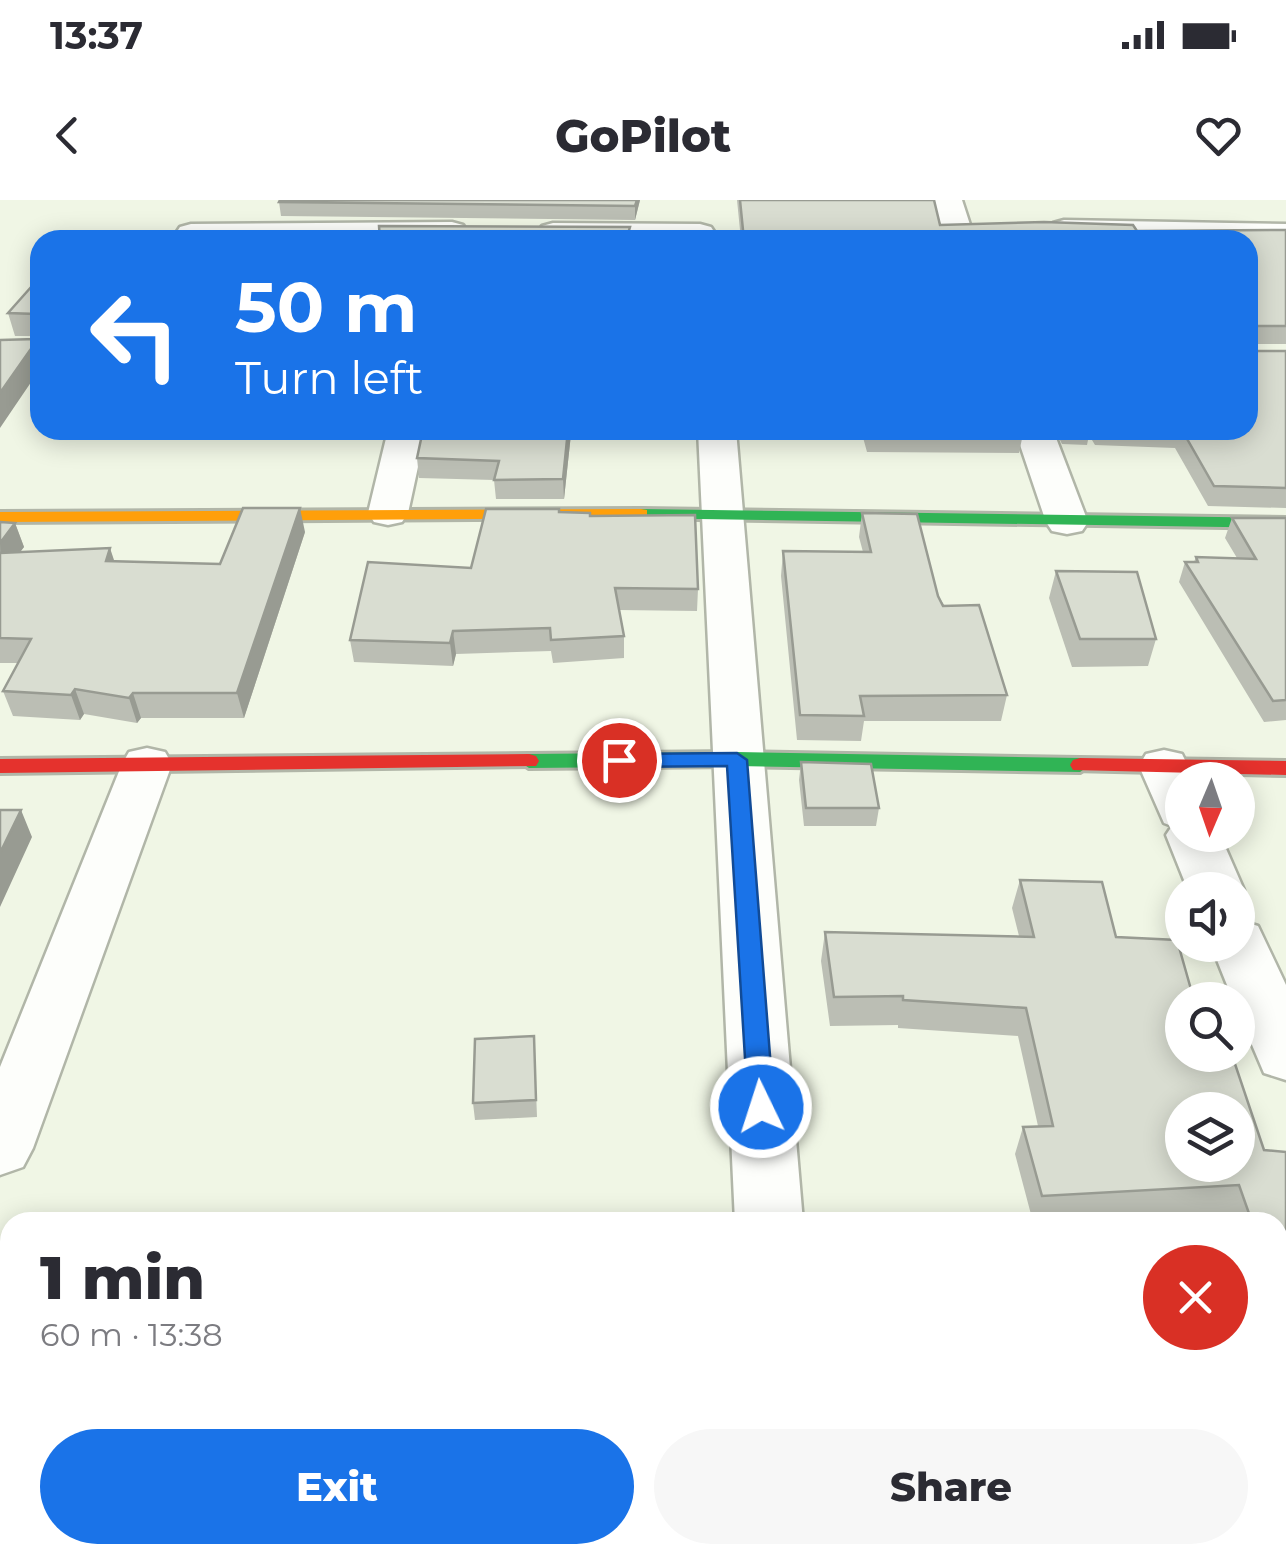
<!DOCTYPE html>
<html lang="en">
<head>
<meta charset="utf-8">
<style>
	body { margin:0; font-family:Montserrat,sans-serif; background:#f7f7f7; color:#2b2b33; height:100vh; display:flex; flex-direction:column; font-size:38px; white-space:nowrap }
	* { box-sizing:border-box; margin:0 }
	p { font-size:32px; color:#7c7c81 }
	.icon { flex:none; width:55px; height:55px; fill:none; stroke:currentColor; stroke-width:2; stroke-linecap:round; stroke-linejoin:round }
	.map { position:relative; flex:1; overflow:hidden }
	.drawer { position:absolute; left:0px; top:1012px; width:1288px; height:352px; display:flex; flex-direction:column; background:#fff; border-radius:30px 30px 0 0; box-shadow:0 5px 25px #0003 }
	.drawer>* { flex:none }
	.hud { position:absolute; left:30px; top:30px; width:1228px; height:210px; border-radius:30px; box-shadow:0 5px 25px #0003; background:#1a73e8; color:#fff; overflow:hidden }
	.needle { width:65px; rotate:182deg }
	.fabs { position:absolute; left:1165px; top:562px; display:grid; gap:20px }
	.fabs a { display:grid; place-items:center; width:90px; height:90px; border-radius:50%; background:#fff; box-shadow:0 5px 25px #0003; font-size:50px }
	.pin { position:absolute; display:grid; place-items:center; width:85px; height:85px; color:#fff; margin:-42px; border:5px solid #fff; border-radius:50%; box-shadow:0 2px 10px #0007 }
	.me { position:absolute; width:110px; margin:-55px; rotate:356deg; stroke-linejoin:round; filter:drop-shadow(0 0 8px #0008) }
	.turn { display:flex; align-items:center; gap:35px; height:210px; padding:0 40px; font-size:45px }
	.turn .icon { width:130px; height:130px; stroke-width:2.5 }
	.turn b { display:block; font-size:70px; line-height:85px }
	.round { display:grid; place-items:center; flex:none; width:105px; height:105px; border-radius:52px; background:#f7f7f7 }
	.head { display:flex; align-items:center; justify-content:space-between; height:170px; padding:0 40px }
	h1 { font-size:60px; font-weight:800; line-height:75px }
	.cta { display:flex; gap:20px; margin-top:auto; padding:20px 40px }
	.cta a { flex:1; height:115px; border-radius:60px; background:#1a73e8; color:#fff; font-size:40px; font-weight:800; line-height:115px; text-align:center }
	.cta a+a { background:#f7f7f7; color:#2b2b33 }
	.status { display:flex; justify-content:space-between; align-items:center; height:70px; padding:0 50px; background:#fff; direction:ltr }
	.status svg { height:28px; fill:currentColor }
	header { display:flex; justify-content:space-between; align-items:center; height:130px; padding:0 40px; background:#fff; font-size:45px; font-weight:800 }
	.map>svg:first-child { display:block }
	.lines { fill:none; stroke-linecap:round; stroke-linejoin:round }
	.street-casing { stroke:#b1b6a8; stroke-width:5 }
	.fast-casing { stroke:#b1b6a8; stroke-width:6 }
	.slow-casing { stroke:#b1b6a8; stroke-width:6 }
	.jam-casing { stroke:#b1b6a8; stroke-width:6 }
	.street { fill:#fdfefb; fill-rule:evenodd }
	.fast { fill:#30b455; fill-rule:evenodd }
	.slow { fill:#ff9f0a; fill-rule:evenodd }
	.jam { fill:#e5322d; fill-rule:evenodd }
	.wall { fill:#bbbeb4 }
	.shaded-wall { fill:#989b92 }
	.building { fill:#d9ddd1; stroke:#989b92; stroke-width:2.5; fill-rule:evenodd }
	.route { fill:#1a73e8; stroke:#114b97; stroke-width:2.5 }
</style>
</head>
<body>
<div class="status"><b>13:37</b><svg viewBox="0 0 49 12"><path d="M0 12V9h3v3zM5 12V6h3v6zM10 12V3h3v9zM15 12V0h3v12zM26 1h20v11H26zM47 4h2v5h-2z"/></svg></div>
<header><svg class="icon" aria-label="back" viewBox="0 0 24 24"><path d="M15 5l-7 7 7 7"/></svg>GoPilot<svg class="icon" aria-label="heart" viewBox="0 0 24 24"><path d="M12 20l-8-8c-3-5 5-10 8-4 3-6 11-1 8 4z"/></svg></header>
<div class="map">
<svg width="1286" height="1363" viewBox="0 0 1286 1363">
	<rect width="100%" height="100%" fill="#f0f6e5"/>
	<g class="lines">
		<defs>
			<path id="street" d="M 934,0 L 962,0 L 975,40 L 945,40 Z
				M 1064,20 L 1286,24 L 1286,42 L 1053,35 L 1049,29 L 1053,23 Z
				M 452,22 L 463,25 L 467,31 L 463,37 L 183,40 L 176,33 L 180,27 L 191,24 Z
				M 553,23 L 700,24 L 711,27 L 715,33 L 708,40 L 542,38 L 538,32 L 542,26 Z
				M 388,230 L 426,230 L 408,313 L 402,322 L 388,325 L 374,322 L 368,313 Z
				M 698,230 L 736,230 L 803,1022 L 735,1022 Z
				M 1015,230 L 1053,230 L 1088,322 L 1082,331 L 1067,334 L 1052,331 L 1046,322 Z
				M 147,548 L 165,552 L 172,564 L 33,948 L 23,967 L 0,975 L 0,867 L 122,564 L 129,552 Z
				M 1164,550 L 1182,554 L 1195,580 L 1182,580 L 1182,635 L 1220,635 L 1244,690 L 1238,701 L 1238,690 L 1188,690 L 1166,635 L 1172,626 L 1164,623 L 1139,566 L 1146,554 Z
				M 1238,720 L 1258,726 L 1286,785 L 1286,880 L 1264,873 L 1238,812 L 1238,800 L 1233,800 L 1211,745 L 1238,745 Z
				M 10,1152 L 10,1224 L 0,1225 L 0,1153 Z
				M 1278,1306 L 1286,1306 L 1286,1363 L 1245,1363 L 1242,1355 L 1278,1355 Z
				M 758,1355 L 838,1355 L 840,1363 L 758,1363 Z"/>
			<path id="fast" d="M 641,309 L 1286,318 L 1286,328 L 635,318 L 635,310 Z
				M 737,552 L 1080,558 L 1090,565 L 1080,572 L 737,566 L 529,568 L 519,561 L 529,554 Z"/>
			<path id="slow" d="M 641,309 L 647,310 L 647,318 L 0,322 L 0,312 Z"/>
			<path id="jam" d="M 529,554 L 536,556 L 539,561 L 536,566 L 0,573 L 0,559 Z
				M 1080,558 L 1286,561 L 1286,575 L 1073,570 L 1070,565 L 1073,560 Z"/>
		</defs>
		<use href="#street" class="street-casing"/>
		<use href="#fast" class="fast-casing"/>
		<use href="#slow" class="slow-casing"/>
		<use href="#jam" class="jam-casing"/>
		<use href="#street" class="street"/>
		<use href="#fast" class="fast"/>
		<use href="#slow" class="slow"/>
		<use href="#jam" class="jam"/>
	</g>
	<path class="wall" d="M 640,0 L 635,20 L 281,16 L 279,2 Z
		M 737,0 L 934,0 L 940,25 L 1137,31 L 1286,30 L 1286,144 L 1251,144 L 1251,151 L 1286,151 L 1286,308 L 1208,306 L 1175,248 L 1095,245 L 1089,235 L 1087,245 L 1062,244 L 1055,230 L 1248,230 L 1248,40 L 741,40 Z
		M 40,77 L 40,169 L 36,136 L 15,136 L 8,113 Z
		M 270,230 L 338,230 L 336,236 L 270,233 Z
		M 423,230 L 649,230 L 648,236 L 571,234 L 564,299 L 496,299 L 494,280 L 419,278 L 417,258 Z
		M 861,230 L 1021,230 L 1023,234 L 1019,253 L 867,252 Z
		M 559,312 L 590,316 L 698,389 L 697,411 L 619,410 L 624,436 L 624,458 L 553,463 L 551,451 L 456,454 L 453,466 L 354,462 L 350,440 L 471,368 Z
		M 862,313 L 938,396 L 1007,495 L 1001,521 L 864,521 L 861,541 L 797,540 L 781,376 L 783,351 L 863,352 L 859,337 Z
		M 1232,318 L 1286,318 L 1286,520 L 1264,522 L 1179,382 L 1185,362 L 1194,362 L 1196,357 L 1237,358 L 1225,338 Z
		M 0,322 L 15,323 L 24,347 L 20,352 L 114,361 L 220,364 L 305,332 L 244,518 L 141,518 L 137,523 L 84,514 L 80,520 L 13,516 L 3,491 L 18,463 L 0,463 Z
		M 1056,371 L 1156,439 L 1148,466 L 1072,467 L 1049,398 Z
		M 801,562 L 879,608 L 876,626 L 804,626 L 799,580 Z
		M 1020,680 L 1116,737 L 1182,800 L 1264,950 L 1286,952 L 1286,1247 L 1278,1247 L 1278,1022 L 1228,1022 L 1225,1012 L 1033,1022 L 1015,954 L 1023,927 L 1038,926 L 1018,836 L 898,828 L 898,825 L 830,826 L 821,761 L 825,732 L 1019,736 L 1012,708 Z
		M 534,836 L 537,917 L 475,920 L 473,903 Z"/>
	<path class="shaded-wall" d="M 637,0 L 640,0 L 635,20 L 635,6 Z
		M 40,136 L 40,169 L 0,228 L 0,193 Z
		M 568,230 L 571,230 L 571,234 L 564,299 L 563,279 Z
		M 300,308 L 305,332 L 244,518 L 237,493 Z
		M 15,323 L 24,347 L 1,377 L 0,343 Z
		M 110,348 L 118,372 L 106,361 Z
		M 453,431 L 456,454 L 453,466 L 450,443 Z
		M 75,489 L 84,514 L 80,520 L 71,495 Z
		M 133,493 L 141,518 L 137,523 L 129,498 Z
		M 21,610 L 32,637 L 0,707 L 0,653 Z
		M 137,1355 L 156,1355 L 159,1359 L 158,1363 L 135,1363 Z"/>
	<path class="building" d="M 280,0 L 637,0 L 635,6 L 279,2 Z
		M 740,0 L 934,0 L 940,25 L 1044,22 L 1133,25 L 1137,31 L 1286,30 L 1286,126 L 1251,126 L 1251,151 L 1286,151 L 1286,288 L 1214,286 L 1182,230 L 1248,230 L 1248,40 L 744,40 Z
		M 379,26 L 630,27 L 626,40 L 380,40 Z
		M 40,77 L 40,136 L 0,193 L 0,140 L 36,139 L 36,114 L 8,113 Z
		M 423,230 L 568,230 L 563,279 L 494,280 L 499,261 L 417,258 Z
		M 868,230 L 1021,230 L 1023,234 L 869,233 Z
		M 243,308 L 300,308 L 237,493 L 133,493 L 129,498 L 75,489 L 71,495 L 3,491 L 31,439 L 0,438 L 0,353 L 110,348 L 106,361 L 220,364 Z
		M 486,309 L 559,309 L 559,312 L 590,313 L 590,316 L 695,315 L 698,389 L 615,388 L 624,436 L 551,440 L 550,428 L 453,431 L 450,443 L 350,440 L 368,362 L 471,368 Z
		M 862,313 L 917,314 L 938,396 L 943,406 L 979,405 L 1007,495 L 860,496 L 864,516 L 800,515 L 783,351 L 871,352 Z
		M 1232,318 L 1286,318 L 1286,500 L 1273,501 L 1185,362 L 1198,362 L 1196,357 L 1256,359 Z
		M 0,322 L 15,323 L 0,343 Z
		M 1056,371 L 1137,372 L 1156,439 L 1080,439 Z
		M 801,562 L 871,564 L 879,608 L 806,608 Z
		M 0,610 L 21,610 L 0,653 Z
		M 1020,680 L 1102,682 L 1116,737 L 1177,740 L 1194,800 L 1182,800 L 1182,855 L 1232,855 L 1264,950 L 1286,952 L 1286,1223 L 1278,1223 L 1278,1118 L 1286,1118 L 1278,1095 L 1278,1022 L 1252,1022 L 1239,985 L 1042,996 L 1023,927 L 1053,926 L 1026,808 L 903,800 L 903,796 L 834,797 L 825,732 L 1034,737 ZM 1182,910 L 1238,910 L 1238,965 L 1182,965 Z
		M 534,836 L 536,900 L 473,903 L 475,839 Z
		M 0,1331 L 10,1331 L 10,1355 L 137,1355 L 135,1363 L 0,1363 Z
		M 310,1355 L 530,1355 L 530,1363 L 309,1363 Z"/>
	<path class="route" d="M 737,553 L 747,560 L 774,907 L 771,914 L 761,918 L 752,914 L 748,907 L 727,566 L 619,567 L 609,560 L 619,554 Z"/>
</svg>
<div class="fabs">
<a><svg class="needle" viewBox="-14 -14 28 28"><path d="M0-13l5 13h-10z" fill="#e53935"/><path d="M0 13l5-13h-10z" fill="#7c7c81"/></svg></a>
<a><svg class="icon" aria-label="sound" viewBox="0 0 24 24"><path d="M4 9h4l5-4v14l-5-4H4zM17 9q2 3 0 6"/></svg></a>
<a><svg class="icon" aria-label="search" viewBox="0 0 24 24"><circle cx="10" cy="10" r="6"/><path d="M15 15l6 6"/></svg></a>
<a><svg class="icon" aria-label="layers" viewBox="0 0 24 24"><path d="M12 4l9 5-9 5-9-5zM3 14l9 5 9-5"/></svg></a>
</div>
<div class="pin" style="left:619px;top:560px;background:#d93025"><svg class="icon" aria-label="arrive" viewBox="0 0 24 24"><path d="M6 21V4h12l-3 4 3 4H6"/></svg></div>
<svg class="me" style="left:761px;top:907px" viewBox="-20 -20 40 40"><circle r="17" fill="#1a73e8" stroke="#fff" stroke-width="3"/><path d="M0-11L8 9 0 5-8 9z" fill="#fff"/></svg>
<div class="hud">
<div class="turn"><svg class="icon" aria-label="left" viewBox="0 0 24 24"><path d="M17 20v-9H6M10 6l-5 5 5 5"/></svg><div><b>50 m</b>Turn left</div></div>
</div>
<section class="drawer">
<div class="head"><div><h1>1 min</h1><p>60 m · 13:38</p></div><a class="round" style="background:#d93025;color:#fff"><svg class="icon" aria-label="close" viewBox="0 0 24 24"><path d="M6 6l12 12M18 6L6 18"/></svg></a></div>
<div class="cta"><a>Exit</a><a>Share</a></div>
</section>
</div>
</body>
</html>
